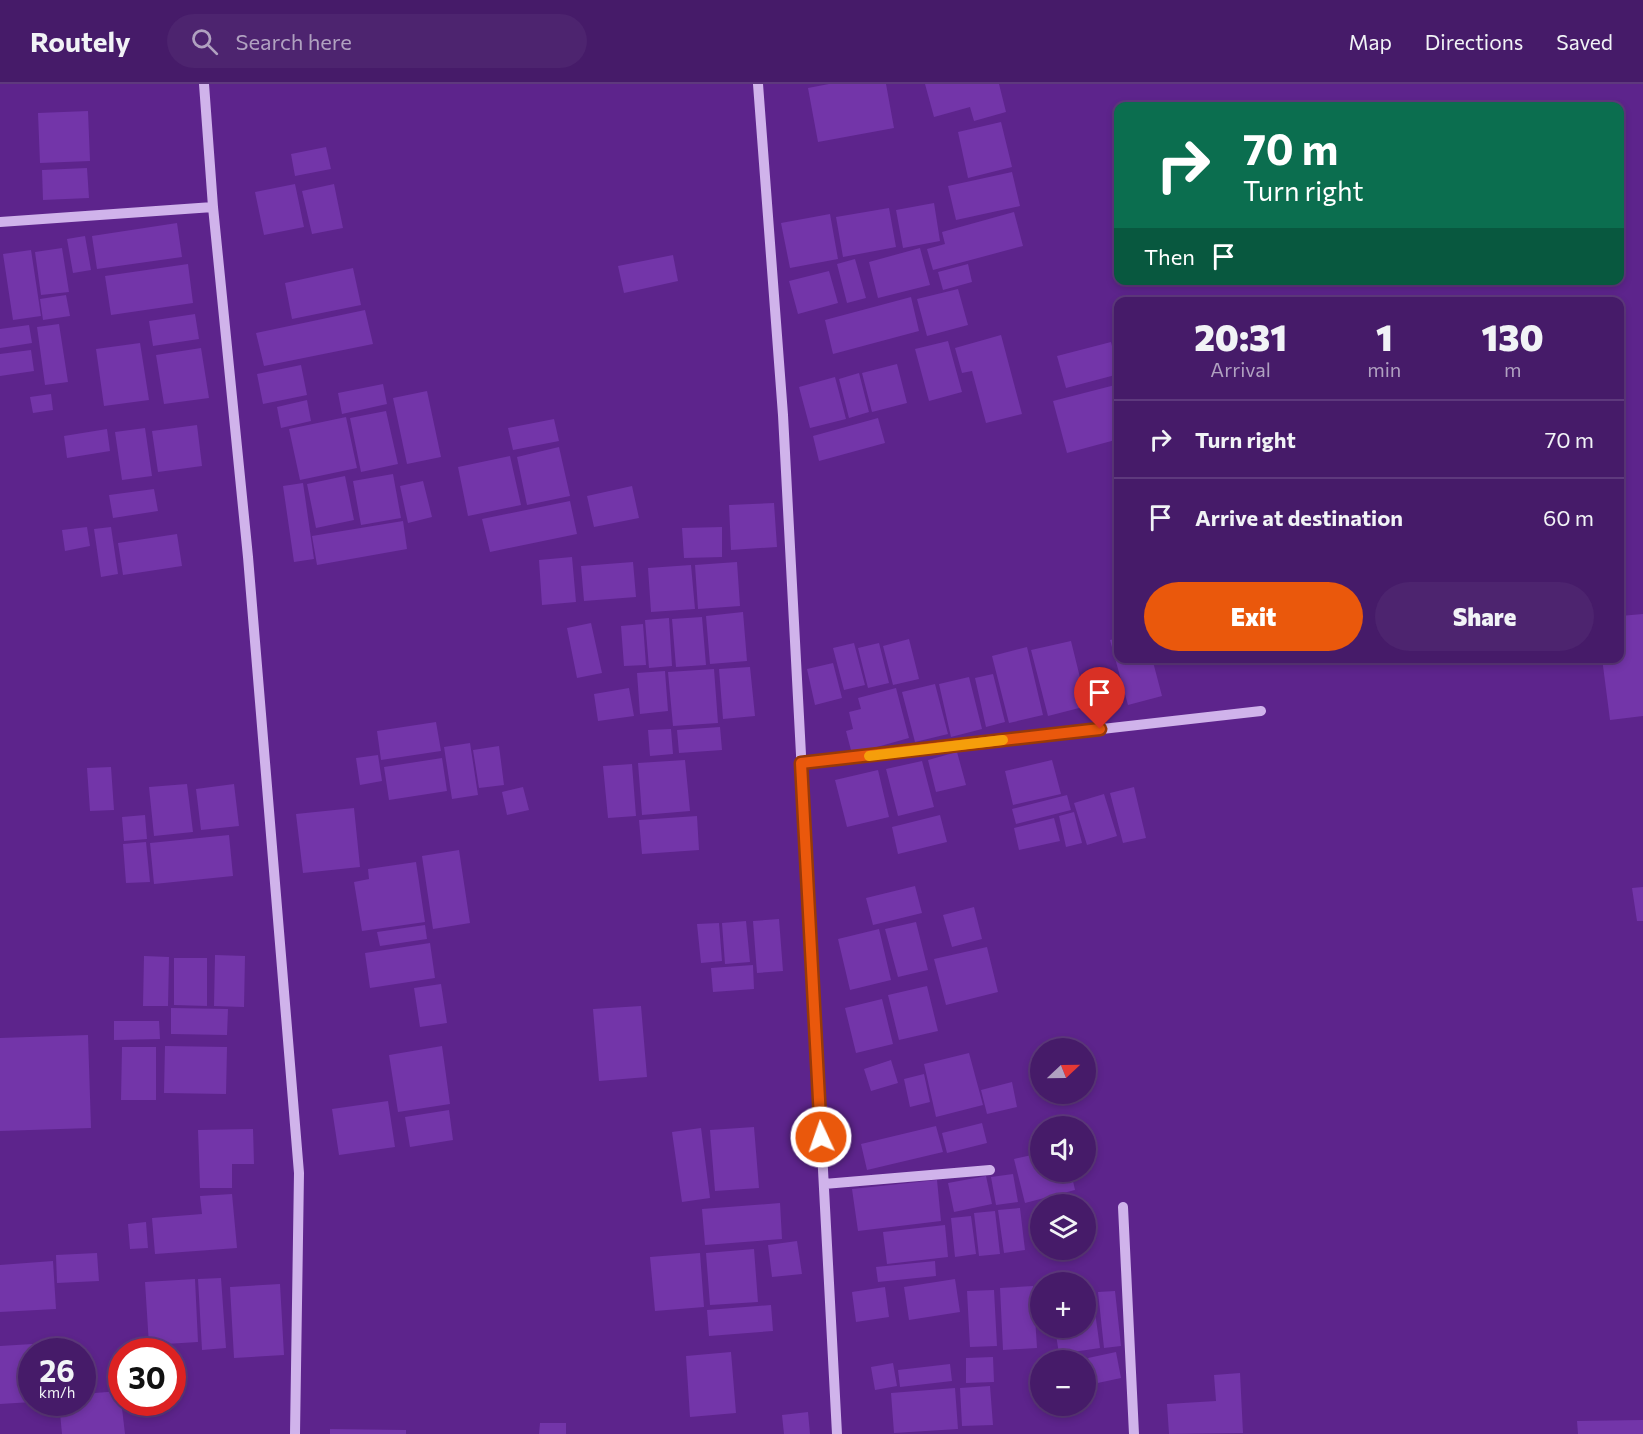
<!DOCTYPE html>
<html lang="en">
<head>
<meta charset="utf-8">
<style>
	body { margin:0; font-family:Commissioner,sans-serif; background:#4d246f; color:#f1f3f6; height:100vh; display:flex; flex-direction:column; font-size:22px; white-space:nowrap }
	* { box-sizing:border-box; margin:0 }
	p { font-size:20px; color:#b0a1c0 }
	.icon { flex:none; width:33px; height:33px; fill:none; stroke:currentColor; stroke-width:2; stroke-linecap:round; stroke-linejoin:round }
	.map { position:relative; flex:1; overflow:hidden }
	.panel { position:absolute; left:1114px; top:213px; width:510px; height:366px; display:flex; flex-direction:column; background:#461b69; border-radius:12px; box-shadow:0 3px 9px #0003,0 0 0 2px #5e397d }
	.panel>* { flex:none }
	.guide { position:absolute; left:1114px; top:18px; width:510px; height:183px; border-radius:12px; box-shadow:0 3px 9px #0003,0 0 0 2px #5e397d; background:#0b6e4f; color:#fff; overflow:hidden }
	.needle { width:39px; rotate:68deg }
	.fabs { position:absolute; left:1030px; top:954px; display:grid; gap:12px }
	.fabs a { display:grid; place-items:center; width:66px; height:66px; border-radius:50%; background:#461b69; box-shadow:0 3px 9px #0003,0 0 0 2px #5e397d; font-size:30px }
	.speed { position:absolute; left:18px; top:1254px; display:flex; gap:12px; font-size:30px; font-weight:700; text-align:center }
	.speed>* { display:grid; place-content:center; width:78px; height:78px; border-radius:50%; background:#461b69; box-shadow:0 3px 9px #0003,0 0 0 2px #5e397d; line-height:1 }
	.speed small { font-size:15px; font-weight:400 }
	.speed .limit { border:9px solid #d22; background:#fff; color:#111 }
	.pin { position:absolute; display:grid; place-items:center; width:51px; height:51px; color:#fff; margin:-62px -26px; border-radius:50% 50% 50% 0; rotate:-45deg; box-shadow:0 0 6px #0007 }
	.pin .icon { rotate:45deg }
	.me { position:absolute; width:66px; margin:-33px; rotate:357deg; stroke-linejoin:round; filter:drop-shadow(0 0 4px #0008) }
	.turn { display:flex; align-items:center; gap:21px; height:126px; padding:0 30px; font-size:27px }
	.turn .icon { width:78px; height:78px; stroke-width:2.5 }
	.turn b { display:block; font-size:42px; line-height:51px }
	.then { display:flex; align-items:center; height:57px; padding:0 30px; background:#0003; gap:12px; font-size:22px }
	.eta { display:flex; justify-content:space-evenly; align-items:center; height:102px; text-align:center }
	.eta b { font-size:36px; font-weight:800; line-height:42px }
	.button { display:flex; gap:12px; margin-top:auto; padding:12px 30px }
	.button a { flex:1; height:69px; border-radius:36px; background:#ea580c; color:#fff; font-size:24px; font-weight:800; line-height:69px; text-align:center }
	.button a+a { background:#4d246f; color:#f1f3f6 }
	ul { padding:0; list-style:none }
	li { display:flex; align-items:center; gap:18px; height:78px; padding:0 30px; border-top:2px solid #5e397d }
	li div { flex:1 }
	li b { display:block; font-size:22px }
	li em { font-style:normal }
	header { display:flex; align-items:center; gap:36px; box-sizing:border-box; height:84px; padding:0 30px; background:#461b69; border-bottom:2px solid #5e397d }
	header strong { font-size:28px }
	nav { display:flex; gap:33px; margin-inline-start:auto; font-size:21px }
	.search { width:420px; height:54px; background:#4d246f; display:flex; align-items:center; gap:15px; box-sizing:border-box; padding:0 21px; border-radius:33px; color:#b0a1c0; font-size:22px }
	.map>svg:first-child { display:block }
	.building { fill:#7335a9 }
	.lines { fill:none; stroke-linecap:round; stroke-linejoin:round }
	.minor { stroke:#d0b3eb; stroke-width:10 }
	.route-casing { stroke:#983908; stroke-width:15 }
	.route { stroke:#ea580c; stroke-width:10 }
	.slow { stroke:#f59e0b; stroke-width:10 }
</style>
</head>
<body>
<header>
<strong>Routely</strong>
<div class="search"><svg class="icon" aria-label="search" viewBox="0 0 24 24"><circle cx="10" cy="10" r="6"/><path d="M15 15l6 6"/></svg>Search here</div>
<nav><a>Map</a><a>Directions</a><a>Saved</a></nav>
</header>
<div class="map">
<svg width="1643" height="1350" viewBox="0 0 1643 1350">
	<rect width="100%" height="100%" fill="#5d248c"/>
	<path class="building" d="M 829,0 L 886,0 L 894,44 L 818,58 L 808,4 Z
		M 925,0 L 999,0 L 1006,28 L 974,37 L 970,23 L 934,33 Z
		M 88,27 L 90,77 L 40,79 L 38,29 Z
		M 1001,38 L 1012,83 L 968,94 L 958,48 Z
		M 326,63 L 331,85 L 295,92 L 291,70 Z
		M 87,84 L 89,114 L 43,116 L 42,86 Z
		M 1012,88 L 1020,122 L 956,136 L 948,102 Z
		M 295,100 L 304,143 L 264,151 L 255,108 Z
		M 334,100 L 343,144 L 312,150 L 302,107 Z
		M 934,119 L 940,157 L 903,164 L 896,126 Z
		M 889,124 L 896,163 L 843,173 L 836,133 Z
		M 1014,128 L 1023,162 L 933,186 L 927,165 L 945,160 L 942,148 Z
		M 830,130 L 838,175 L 790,184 L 781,139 Z
		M 177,139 L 182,173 L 97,185 L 92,152 Z
		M 85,152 L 91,186 L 73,189 L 67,155 Z
		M 62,164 L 69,208 L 41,211 L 35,168 Z
		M 920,164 L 930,201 L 878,214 L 869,178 Z
		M 31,166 L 41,232 L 13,236 L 3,170 Z
		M 673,171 L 678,197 L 624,209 L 618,182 Z
		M 855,175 L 866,214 L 847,219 L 837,180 Z
		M 188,180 L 193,219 L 111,231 L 105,192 Z
		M 968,180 L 972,198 L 943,206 L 938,188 Z
		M 353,184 L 361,221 L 292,235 L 285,199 Z
		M 829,187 L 838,219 L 798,230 L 789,197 Z
		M 958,205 L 968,241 L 927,252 L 917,215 Z
		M 66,211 L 70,232 L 43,236 L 40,215 Z
		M 911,213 L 919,247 L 833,270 L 825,236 Z
		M 365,226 L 373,260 L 264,282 L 256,249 Z
		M 195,230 L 199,255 L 153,262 L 149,237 Z
		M 59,240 L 68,298 L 45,301 L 37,243 Z
		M 29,241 L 32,259 L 0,264 L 0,245 Z
		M 1001,251 L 1022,330 L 986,339 L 972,287 L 962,289 L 955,264 Z
		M 948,257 L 962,308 L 929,317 L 915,265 Z
		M 1111,258 L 1119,290 L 1066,304 L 1057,272 Z
		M 140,259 L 149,316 L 104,322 L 96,265 Z
		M 201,264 L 209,314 L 164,320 L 156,271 Z
		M 31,266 L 34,287 L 0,292 L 0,270 Z
		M 897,280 L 907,319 L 872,328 L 862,289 Z
		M 301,281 L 307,311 L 263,320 L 257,290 Z
		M 859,289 L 869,328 L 849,334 L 839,295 Z
		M 835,293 L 846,335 L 810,344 L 799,303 Z
		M 383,300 L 387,320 L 342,330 L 338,309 Z
		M 1119,300 L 1119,355 L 1067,369 L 1053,317 Z
		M 427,307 L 441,373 L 407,380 L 393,314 Z
		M 51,310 L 53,326 L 33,329 L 30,313 Z
		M 307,316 L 311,337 L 281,344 L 277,323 Z
		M 386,327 L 398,380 L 361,388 L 350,334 Z
		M 346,333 L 357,384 L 300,396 L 289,345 Z
		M 878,334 L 885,359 L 819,377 L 813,352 Z
		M 554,335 L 559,357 L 513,366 L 508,344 Z
		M 197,341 L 202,382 L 158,388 L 152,347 Z
		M 145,344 L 152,392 L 122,396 L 115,348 Z
		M 107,345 L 110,367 L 67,374 L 64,352 Z
		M 559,363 L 570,412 L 527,421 L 517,373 Z
		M 510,372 L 521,421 L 468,432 L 458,383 Z
		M 393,390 L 401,434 L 361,441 L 353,397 Z
		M 345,392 L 354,436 L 316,444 L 307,400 Z
		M 423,397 L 432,433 L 408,439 L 400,402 Z
		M 303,399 L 314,475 L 294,478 L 283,402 Z
		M 632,402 L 639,434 L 594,443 L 587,412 Z
		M 154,405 L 158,427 L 113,434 L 109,411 Z
		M 570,417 L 577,450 L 490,468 L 482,435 Z
		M 774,419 L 777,463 L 731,466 L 729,421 Z
		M 403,437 L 407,465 L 317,481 L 312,452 Z
		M 87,443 L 90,462 L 65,467 L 62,446 Z
		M 111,443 L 118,490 L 101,493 L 94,445 Z
		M 722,443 L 722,473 L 684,474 L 682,444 Z
		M 177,450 L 182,482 L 123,491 L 118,459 Z
		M 572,473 L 576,518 L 542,521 L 539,476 Z
		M 633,478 L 636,513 L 584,517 L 581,482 Z
		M 737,478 L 740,522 L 698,525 L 695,481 Z
		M 691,481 L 695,525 L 651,528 L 648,484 Z
		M 743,528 L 747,577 L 710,580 L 706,532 Z
		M 1643,530 L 1643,632 L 1610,636 L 1602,574 L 1620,574 L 1620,532 Z
		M 702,533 L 706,581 L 676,583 L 672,535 Z
		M 669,534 L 672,582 L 649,584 L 645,536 Z
		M 591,539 L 602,589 L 577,594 L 567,544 Z
		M 643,540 L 646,581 L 624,582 L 621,542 Z
		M 1119,554 L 1119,574 L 1152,574 L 1162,612 L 1128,621 L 1110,556 Z
		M 909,555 L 919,595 L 893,601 L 883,562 Z
		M 1071,557 L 1087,622 L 1048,632 L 1031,566 Z
		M 854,559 L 865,601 L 844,606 L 833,564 Z
		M 879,559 L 889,599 L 868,604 L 858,564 Z
		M 1027,563 L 1043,631 L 1009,639 L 992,572 Z
		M 833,579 L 842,614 L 815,621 L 807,585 Z
		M 750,583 L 755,632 L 723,635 L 719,585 Z
		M 714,585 L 718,639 L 673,642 L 668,588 Z
		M 665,587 L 668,627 L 640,630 L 637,589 Z
		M 993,590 L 1005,638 L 986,643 L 975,594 Z
		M 969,593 L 982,645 L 951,653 L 939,600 Z
		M 935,600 L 948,650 L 915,658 L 902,608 Z
		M 629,604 L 634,632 L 598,637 L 594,610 Z
		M 896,604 L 909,654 L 852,670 L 846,647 L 853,645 L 849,628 L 861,625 L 858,614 Z
		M 436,638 L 441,667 L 381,676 L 377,647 Z
		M 720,643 L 722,666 L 679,669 L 677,646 Z
		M 671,645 L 673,670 L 650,672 L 648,646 Z
		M 470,659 L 478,711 L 452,715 L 444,663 Z
		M 499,662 L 504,701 L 479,704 L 473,666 Z
		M 957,668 L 966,701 L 936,708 L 928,676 Z
		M 378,671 L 382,697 L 360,701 L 356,674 Z
		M 442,674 L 447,707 L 389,716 L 384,683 Z
		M 685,676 L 690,727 L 642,731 L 638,679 Z
		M 1052,676 L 1061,710 L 1013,721 L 1005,687 Z
		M 922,677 L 934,723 L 898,732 L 886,685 Z
		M 632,680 L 636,732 L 608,734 L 603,682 Z
		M 111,683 L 114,726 L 90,727 L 87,684 Z
		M 878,686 L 889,733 L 847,743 L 835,696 Z
		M 187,700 L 193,748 L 154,752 L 149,703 Z
		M 234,700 L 239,742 L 201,746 L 196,705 Z
		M 523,703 L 529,726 L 507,731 L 502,708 Z
		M 1134,703 L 1146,754 L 1123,759 L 1110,709 Z
		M 1104,710 L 1117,752 L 1087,761 L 1074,719 Z
		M 1067,711 L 1071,726 L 1016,740 L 1012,725 Z
		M 354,724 L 360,783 L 303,789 L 296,730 Z
		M 1074,728 L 1082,759 L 1066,763 L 1059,732 Z
		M 145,731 L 147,755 L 124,757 L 122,733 Z
		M 940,731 L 947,758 L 898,770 L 892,743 Z
		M 697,732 L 699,766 L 642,770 L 639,736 Z
		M 1054,734 L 1060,757 L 1019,766 L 1014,744 Z
		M 229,751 L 233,792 L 154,800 L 150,759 Z
		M 146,758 L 150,798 L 126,799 L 123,760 Z
		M 459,766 L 470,839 L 433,845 L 422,772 Z
		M 416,778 L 425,838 L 362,847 L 354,798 L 369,795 L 368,785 Z
		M 915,802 L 922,829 L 873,841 L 866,814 Z
		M 1643,803 L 1643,837 L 1637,837 L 1632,804 Z
		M 974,823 L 982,855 L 952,863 L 943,831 Z
		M 779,835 L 783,887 L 757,889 L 753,837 Z
		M 746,837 L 750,878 L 725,880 L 722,839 Z
		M 916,838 L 928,886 L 898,893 L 885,845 Z
		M 719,839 L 722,877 L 701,879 L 697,840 Z
		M 425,841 L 427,855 L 380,862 L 377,848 Z
		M 879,845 L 891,896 L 850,906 L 838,855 Z
		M 430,859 L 435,894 L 370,904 L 365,869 Z
		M 987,863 L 998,908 L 946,921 L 934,875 Z
		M 215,871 L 245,872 L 244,923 L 214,922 Z
		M 144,872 L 169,873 L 168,922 L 143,922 Z
		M 174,874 L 207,874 L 207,922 L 174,921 Z
		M 753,881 L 754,905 L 713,908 L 711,884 Z
		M 441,900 L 447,939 L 420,943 L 414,904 Z
		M 927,902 L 938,947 L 899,956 L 888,911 Z
		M 882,915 L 893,960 L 856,969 L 845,924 Z
		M 641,922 L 647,993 L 599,997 L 593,925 Z
		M 171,924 L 228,925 L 227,951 L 171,950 Z
		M 114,937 L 159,937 L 160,955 L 114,956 Z
		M 88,951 L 91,1044 L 0,1047 L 0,954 Z
		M 165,962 L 227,963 L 226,1010 L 164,1009 Z
		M 442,962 L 450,1020 L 398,1028 L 389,971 Z
		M 122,963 L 156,963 L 156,1016 L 121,1016 Z
		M 969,969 L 983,1021 L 936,1033 L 924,980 Z
		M 891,976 L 898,999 L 871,1007 L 864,985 Z
		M 924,990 L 930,1018 L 910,1023 L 904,995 Z
		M 1012,998 L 1017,1023 L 987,1030 L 981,1006 Z
		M 388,1017 L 395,1063 L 339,1071 L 332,1025 Z
		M 449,1026 L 453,1056 L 410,1063 L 405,1033 Z
		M 982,1039 L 987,1059 L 947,1069 L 942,1049 Z
		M 936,1042 L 943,1068 L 867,1086 L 861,1060 Z
		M 754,1043 L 759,1104 L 715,1107 L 710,1046 Z
		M 701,1044 L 710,1114 L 682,1118 L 672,1048 Z
		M 253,1045 L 254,1080 L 232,1080 L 232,1104 L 200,1104 L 198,1046 Z
		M 1041,1069 L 1041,1088 L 1071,1088 L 1075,1106 L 1025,1119 L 1014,1075 Z
		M 1013,1090 L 1018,1118 L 996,1121 L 991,1093 Z
		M 986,1092 L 992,1120 L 954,1128 L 948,1099 Z
		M 937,1096 L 941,1137 L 858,1147 L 852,1105 Z
		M 232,1110 L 237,1164 L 155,1170 L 152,1134 L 202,1130 L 200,1112 Z
		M 780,1119 L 782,1155 L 705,1161 L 702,1125 Z
		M 1020,1124 L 1025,1166 L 1004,1169 L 998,1126 Z
		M 995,1127 L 1000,1170 L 979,1172 L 974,1129 Z
		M 971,1132 L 976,1170 L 955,1173 L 951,1134 Z
		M 146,1138 L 148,1164 L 130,1165 L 128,1140 Z
		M 945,1141 L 948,1173 L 887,1180 L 883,1148 Z
		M 797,1157 L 802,1190 L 772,1193 L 768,1161 Z
		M 754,1165 L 758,1218 L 710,1221 L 706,1169 Z
		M 97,1169 L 99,1197 L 57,1199 L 56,1171 Z
		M 700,1169 L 704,1223 L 655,1227 L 650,1173 Z
		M 53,1177 L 56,1225 L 0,1228 L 0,1181 Z
		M 935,1177 L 936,1192 L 878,1198 L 876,1183 Z
		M 221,1194 L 226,1264 L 202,1266 L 198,1195 Z
		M 195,1195 L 198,1258 L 149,1261 L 145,1198 Z
		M 955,1195 L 960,1228 L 909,1236 L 904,1203 Z
		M 280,1200 L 284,1271 L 234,1274 L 230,1203 Z
		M 1033,1202 L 1037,1264 L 1003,1266 L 1000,1204 Z
		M 885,1203 L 889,1233 L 856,1238 L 852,1208 Z
		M 994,1206 L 997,1262 L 970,1263 L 967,1207 Z
		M 1092,1206 L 1100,1264 L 1059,1270 L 1055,1244 L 1086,1244 L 1086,1207 Z
		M 1115,1207 L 1121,1262 L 1104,1264 L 1098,1208 Z
		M 771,1221 L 773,1247 L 709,1252 L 707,1226 Z
		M 65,1258 L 66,1268 L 32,1268 L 32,1318 L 0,1320 L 0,1262 Z
		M 731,1268 L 736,1329 L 690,1333 L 686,1272 Z
		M 1116,1268 L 1121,1294 L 1093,1300 L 1088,1274 Z
		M 993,1273 L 994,1298 L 966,1299 L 966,1274 Z
		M 82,1279 L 86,1279 L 88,1308 L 82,1308 Z
		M 893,1279 L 897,1302 L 875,1306 L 871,1283 Z
		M 950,1280 L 952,1297 L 900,1303 L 898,1286 Z
		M 1240,1289 L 1243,1349 L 1169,1350 L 1167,1320 L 1216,1317 L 1214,1291 Z
		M 990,1302 L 993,1341 L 962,1342 L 960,1304 Z
		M 955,1304 L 958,1345 L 894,1349 L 891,1309 Z
		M 120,1307 L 125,1350 L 62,1350 L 59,1318 L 82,1318 L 82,1310 Z
		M 808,1328 L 810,1350 L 784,1350 L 782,1331 Z
		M 1643,1336 L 1643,1350 L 1578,1350 L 1577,1337 Z
		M 540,1339 L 566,1339 L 566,1350 L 539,1350 Z
		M 330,1345 L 406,1346 L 406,1350 L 330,1350 Z"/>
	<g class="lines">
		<path class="minor" d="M 204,0 L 213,123 L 248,473 L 299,1089 L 295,1350
			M 758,0 L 783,331 L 837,1350
			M 0,138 L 213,123
			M 801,679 L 1261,627
			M 824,1100 L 990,1086
			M 1123,1123 L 1134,1350"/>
	</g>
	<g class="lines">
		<defs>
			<path id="route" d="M 821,1053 L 801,679 L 1100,645"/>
		</defs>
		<use href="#route" class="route-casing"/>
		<use href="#route" class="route"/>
		<path class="slow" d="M 869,672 L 1003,656"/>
	</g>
</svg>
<div class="fabs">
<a><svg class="needle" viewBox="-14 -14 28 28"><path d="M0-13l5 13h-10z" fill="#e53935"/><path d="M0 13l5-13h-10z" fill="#b0a1c0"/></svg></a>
<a><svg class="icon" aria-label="sound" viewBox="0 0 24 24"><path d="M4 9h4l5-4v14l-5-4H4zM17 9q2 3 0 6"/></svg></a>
<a><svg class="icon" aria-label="layers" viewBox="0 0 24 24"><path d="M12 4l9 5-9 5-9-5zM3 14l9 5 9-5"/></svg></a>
<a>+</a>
<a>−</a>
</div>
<div class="speed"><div>26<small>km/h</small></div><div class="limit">30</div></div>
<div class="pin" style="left:1100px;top:645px;background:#d93025"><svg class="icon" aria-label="arrive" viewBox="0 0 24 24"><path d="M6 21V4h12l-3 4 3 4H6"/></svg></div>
<svg class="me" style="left:821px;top:1053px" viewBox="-20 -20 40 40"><circle r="17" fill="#ea580c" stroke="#fff" stroke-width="3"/><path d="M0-11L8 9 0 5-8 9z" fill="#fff"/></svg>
<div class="guide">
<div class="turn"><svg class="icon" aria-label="right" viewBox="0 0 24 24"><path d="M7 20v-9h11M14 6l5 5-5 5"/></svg><div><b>70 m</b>Turn right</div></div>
<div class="then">Then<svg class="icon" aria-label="arrive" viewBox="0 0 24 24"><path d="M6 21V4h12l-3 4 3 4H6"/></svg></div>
</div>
<section class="panel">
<div class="eta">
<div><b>20:31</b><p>Arrival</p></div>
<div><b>1</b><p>min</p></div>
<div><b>130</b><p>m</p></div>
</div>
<ul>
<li><svg class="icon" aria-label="right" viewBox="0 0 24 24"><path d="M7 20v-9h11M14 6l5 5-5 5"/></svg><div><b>Turn right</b></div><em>70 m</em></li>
<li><svg class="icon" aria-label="arrive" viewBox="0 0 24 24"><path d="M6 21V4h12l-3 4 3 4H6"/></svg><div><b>Arrive at destination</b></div><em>60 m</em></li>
</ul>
<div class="button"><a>Exit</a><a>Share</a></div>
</section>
</div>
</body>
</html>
